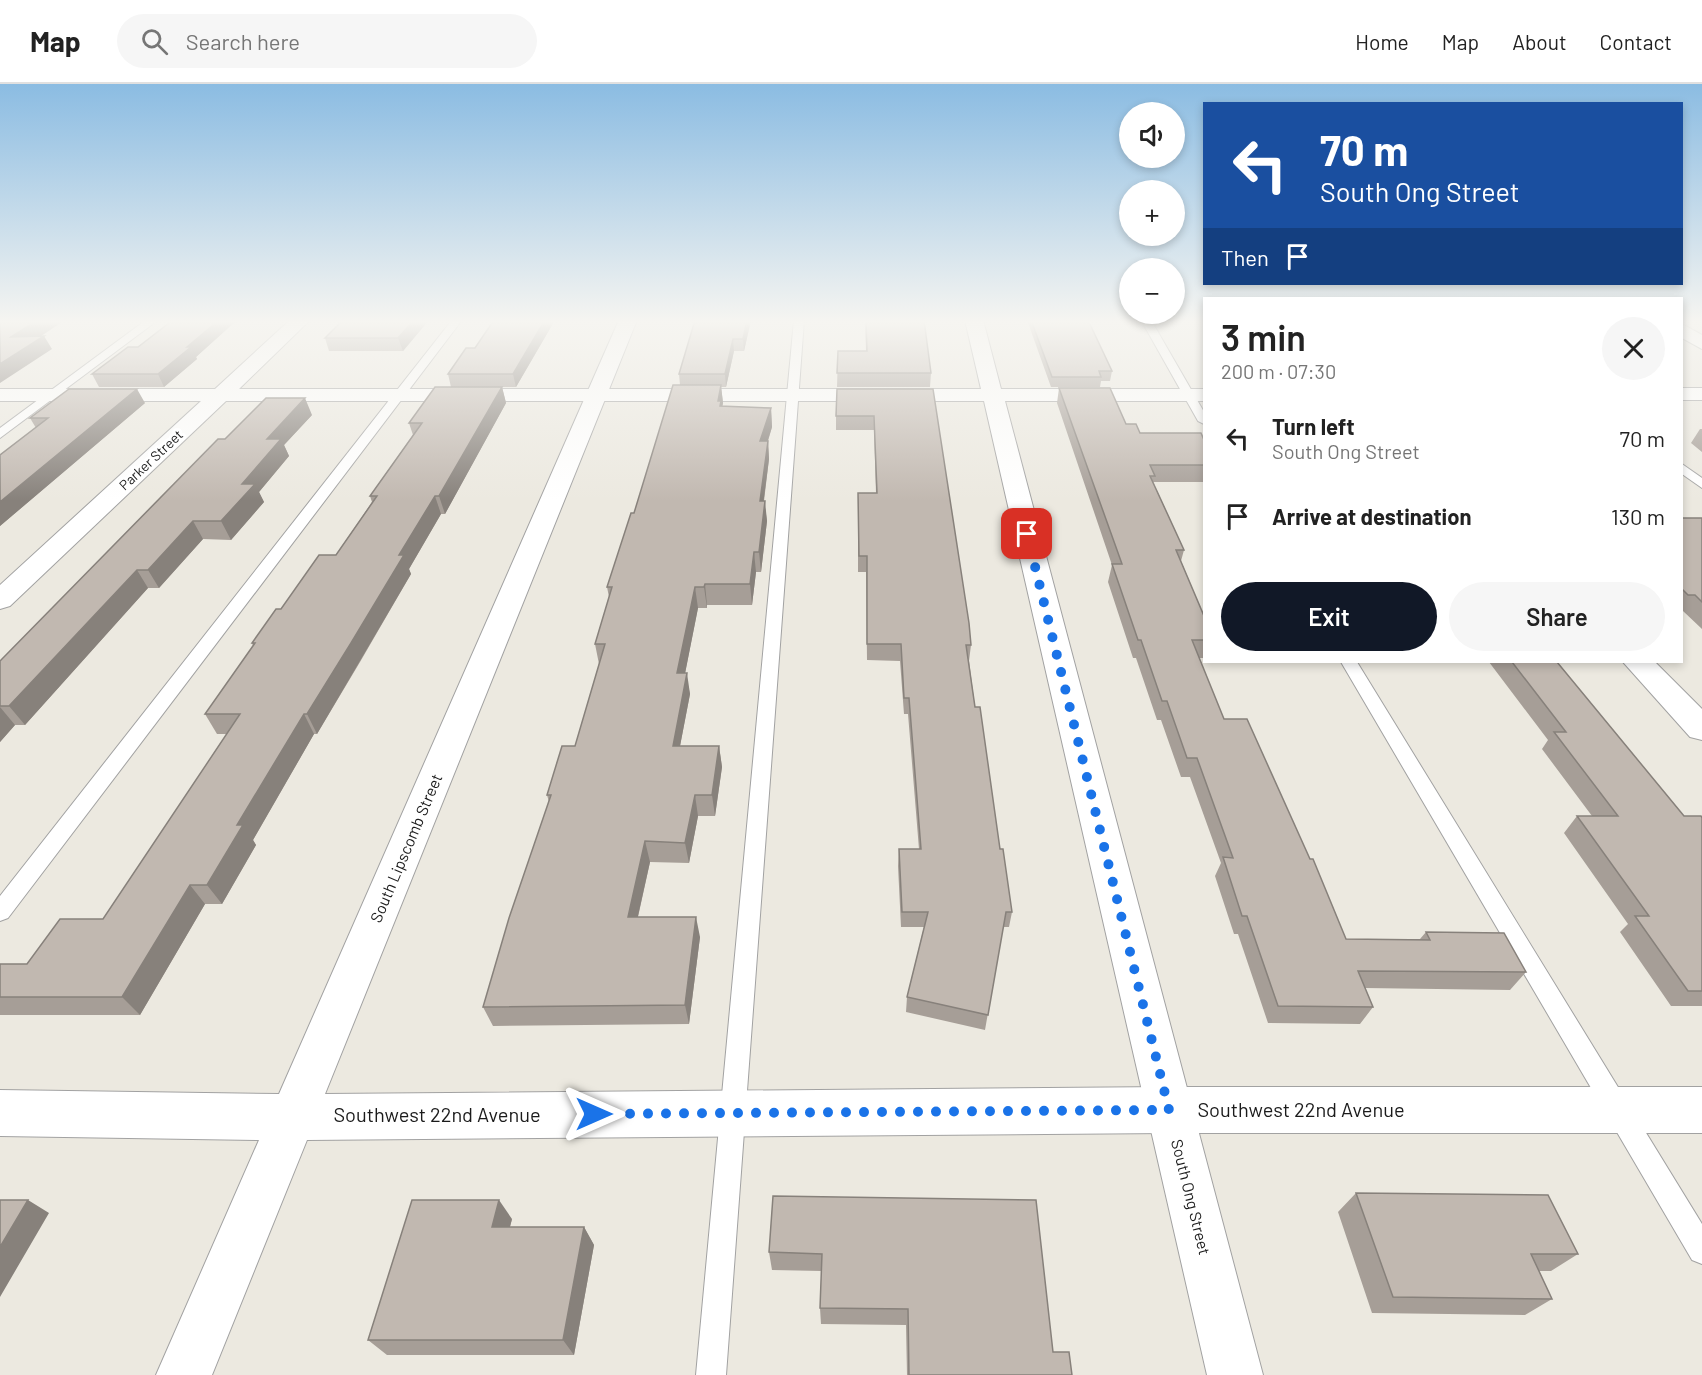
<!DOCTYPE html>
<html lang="en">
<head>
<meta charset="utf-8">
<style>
	body { margin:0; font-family:Barlow,sans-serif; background:#f6f6f6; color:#222; height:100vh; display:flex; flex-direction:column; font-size:22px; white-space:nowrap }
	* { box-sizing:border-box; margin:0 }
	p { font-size:20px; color:#767676 }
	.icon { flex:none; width:33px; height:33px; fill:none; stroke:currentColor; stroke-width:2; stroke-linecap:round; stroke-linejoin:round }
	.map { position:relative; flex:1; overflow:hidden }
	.panel { position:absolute; left:1203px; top:213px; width:480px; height:366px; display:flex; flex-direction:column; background:#fff; border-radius:0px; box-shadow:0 3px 9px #0003 }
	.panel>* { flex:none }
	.banner { position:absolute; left:1203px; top:18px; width:480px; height:183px; border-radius:0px; box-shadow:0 3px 9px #0003; background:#1a4fa0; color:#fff; overflow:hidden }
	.buttons { position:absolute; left:1119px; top:18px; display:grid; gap:12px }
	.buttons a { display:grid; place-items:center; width:66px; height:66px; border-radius:50%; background:#fff; box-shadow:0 3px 9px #0003; font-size:30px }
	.pin { position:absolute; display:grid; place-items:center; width:51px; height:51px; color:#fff; margin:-26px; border-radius:12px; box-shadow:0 3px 9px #0006 }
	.me { position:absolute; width:66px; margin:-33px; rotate:90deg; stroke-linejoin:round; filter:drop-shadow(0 0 4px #0008) }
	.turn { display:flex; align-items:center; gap:21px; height:126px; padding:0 18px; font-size:27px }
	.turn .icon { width:78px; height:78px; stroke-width:2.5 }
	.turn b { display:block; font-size:42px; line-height:51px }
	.then { display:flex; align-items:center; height:57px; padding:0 18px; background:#0003; gap:12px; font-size:22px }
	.round { display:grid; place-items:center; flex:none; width:63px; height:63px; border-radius:32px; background:#f6f6f6 }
	.summary { display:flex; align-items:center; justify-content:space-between; height:102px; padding:0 18px }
	h1 { font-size:36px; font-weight:600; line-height:45px }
	.action { display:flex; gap:12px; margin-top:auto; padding:12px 18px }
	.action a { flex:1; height:69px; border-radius:36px; background:#111827; color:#fff; font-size:24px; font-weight:600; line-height:69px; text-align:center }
	.action a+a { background:#f6f6f6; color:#222 }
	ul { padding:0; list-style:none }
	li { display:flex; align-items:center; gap:18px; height:78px; padding:0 18px }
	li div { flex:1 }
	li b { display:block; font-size:22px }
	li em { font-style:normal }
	header { display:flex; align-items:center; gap:36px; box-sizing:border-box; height:84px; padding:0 30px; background:#fff; border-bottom:2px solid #e0e0e0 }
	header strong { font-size:28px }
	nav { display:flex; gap:33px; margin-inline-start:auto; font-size:21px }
	.search { width:420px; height:54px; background:#f6f6f6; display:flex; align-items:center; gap:15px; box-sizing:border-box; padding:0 21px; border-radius:33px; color:#767676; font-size:22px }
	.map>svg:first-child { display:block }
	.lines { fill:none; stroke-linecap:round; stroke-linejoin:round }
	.service-casing { stroke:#a2a2a2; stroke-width:2 }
	.minor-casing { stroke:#a2a2a2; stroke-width:2 }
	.tertiary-casing { stroke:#a2a2a2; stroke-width:2 }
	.service { fill:#fff; fill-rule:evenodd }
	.minor { fill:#fff; fill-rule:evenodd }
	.tertiary { fill:#fff; fill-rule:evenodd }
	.wall { fill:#a69e97 }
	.shaded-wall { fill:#87817b }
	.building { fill:#c1b8b0; stroke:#87817b; stroke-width:1.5 }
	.route { stroke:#1a73e8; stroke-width:10; stroke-dasharray:0 18 }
	.labels { text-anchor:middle; stroke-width:6; stroke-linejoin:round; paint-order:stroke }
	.far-street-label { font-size:14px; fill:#1b1b1b; stroke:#fff }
	.street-label { font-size:16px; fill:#1b1b1b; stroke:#fff }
	.near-street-label { font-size:20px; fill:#1b1b1b; stroke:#fff }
</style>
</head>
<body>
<header>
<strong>Map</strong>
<div class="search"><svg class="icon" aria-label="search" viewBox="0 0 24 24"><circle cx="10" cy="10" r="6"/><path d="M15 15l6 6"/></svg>Search here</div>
<nav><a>Home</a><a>Map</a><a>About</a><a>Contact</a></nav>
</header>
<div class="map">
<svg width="1702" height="1291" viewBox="0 0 1702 1291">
	<rect width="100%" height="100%" fill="#ece9e0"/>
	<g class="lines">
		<defs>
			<path id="service" d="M 146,236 L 158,236 L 0,354 L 0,344 Z
				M 452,236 L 462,236 L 8,834 L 0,837 L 0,812 Z
				M 794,236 L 804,236 L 726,1291 L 696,1291 Z
				M 1141,236 L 1151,236 L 1204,328 L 1204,340 L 1198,337 Z
				M 1682,380 L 1702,394 L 1702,404 L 1682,390 Z
				M 1341,578 L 1357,578 L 1702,1140 L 1702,1180 L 1692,1176 Z"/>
			<path id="minor" d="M 290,236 L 310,236 L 239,305 L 981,305 L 965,236 L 983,236 L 1001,305 L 1204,305 L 1204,317 L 1005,317 L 1263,1291 L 1207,1291 L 984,317 L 226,317 L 10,522 L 0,525 L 0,501 L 201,317 L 0,317 L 0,305 L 215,305 Z
				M 1682,240 L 1702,251 L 1702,265 L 1682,254 Z
				M 1682,304 L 1702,304 L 1702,316 L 1682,316 Z
				M 1623,578 L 1655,578 L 1702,625 L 1702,656 L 1690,653 Z"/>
			<path id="tertiary" d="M 619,236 L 637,236 L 325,1010 L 1169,1003 L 1702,1003 L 1702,1049 L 1169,1049 L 307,1056 L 212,1291 L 156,1291 L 259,1056 L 0,1052 L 0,1006 L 279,1010 Z"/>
		</defs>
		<use href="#service" class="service-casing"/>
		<use href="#minor" class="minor-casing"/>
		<use href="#tertiary" class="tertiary-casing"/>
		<use href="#service" class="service"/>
		<use href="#minor" class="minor"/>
		<use href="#tertiary" class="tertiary"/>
	</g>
	<path class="wall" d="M 173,236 L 237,236 L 196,273 L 197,275 L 164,303 L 99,303 L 92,290 L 138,263 Z
		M 429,236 L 403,267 L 329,267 L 325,254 Z
		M 555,236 L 516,303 L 451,303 L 448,290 L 475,264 Z
		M 751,236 L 744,267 L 734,267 L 726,303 L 721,303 L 723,319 L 722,322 L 771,324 L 772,343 L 768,357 L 769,375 L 764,417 L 767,437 L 761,488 L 756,488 L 752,521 L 707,521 L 707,524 L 698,524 L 685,589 L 690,610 L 680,662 L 719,662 L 722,683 L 715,732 L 698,732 L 689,779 L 650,778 L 638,833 L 700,853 L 689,940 L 493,942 L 483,923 L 549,718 L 547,711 L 575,662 L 599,580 L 595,560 L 609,513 L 607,503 L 680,301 L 679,290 Z
		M 865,236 L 931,289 L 930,303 L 837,303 L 838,267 L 866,267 Z
		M 1027,236 L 1088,236 L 1112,287 L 1110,297 L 1101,297 L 1100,303 L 1051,303 Z
		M 502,303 L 506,319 L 445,430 L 441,430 L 409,485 L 411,490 L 360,578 L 317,650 L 314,650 L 253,756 L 256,761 L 222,820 L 205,820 L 140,931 L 0,931 L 0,880 L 27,880 L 103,835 L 227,650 L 217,650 L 205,630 L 253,562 L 252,559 L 281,525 L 336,471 L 372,418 L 370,412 L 413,351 L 409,339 Z
		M 1059,304 L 1126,340 L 1140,349 L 1204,356 L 1204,398 L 1153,398 L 1184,466 L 1181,477 L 1204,532 L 1204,574 L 1199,574 L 1224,635 L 1346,855 L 1420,855 L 1426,848 L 1526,888 L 1510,906 L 1365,904 L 1373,923 L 1360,940 L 1268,939 L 1238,850 L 1234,850 L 1215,792 L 1221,779 L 1190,693 L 1181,693 L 1161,636 L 1157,636 L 1136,574 L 1133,574 L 1108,498 L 1112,481 L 1057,319 Z
		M 933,305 L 971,561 L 969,577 L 975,623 L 1000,765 L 1012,828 L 1009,843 L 1003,843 L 985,946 L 906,928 L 907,913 L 924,843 L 901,843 L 898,782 L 899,765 L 919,765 L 908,630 L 904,630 L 900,577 L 867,576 L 866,488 L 858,488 L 858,409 L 876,409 L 874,346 L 836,346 L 836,332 Z
		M 145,319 L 0,442 L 0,371 L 36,344 L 30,334 Z
		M 312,331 L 284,361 L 289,372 L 259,408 L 264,418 L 231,456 L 203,455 L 159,504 L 148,504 L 25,641 L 15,641 L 0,658 L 0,577 L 225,355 Z
		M 1700,345 L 1702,345 L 1702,368 L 1691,359 Z
		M 1682,434 L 1702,434 L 1702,545 L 1683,527 L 1682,527 Z
		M 1489,578 L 1557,578 L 1684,732 L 1702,734 L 1702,922 L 1671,922 L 1620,848 L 1628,840 L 1564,749 L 1577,732 L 1592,732 L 1542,665 L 1548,656 Z
		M 1356,1109 L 1578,1170 L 1551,1187 L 1539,1187 L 1552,1215 L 1525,1231 L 1372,1229 L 1338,1128 Z
		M 773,1112 L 1053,1268 L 1072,1291 L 907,1291 L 906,1241 L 821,1240 L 820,1224 L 822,1187 L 772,1186 L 769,1168 Z
		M 512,1135 L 510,1143 L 584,1143 L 594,1161 L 574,1271 L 387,1271 L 368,1256 Z"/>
	<path class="shaded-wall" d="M 38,236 L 65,236 L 19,267 L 11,253 Z
		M 219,236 L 237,236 L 196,273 L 197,275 L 164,303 L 158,290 L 187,263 Z
		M 414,236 L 429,236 L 403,267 L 398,254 Z
		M 545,236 L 555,236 L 516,303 L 513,290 Z
		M 747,236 L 751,236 L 744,267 L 743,255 Z
		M 44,252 L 52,265 L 0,299 L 0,280 Z
		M 733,255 L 734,267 L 726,303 L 725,290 Z
		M 721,301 L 723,319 L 722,325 L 718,317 Z
		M 502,303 L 506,319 L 445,430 L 439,412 Z
		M 137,305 L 145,319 L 0,442 L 0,418 Z
		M 305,314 L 312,331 L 284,361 L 289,372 L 259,408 L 264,418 L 231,456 L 221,437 L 267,355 Z
		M 771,324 L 772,343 L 762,375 L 760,357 Z
		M 768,357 L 769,375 L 761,437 L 760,417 Z
		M 435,412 L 441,430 L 409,485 L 411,490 L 317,650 L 307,630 L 399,471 Z
		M 765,417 L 767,437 L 761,488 L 759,468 Z
		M 193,437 L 203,455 L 159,504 L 148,486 Z
		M 754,468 L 756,488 L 752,521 L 750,500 Z
		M 137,486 L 148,504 L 25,641 L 9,622 Z
		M 705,500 L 707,521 L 707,524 L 704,503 Z
		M 695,503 L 698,524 L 681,610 L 677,589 Z
		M 687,589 L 690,610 L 676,683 L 673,662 Z
		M 0,623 L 15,641 L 0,658 Z
		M 304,630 L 314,650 L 253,756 L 256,761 L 222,820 L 207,801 L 237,741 Z
		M 719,662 L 722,683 L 715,732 L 712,711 Z
		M 695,711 L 698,732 L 689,779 L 685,759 Z
		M 645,757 L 650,778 L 633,854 L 628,833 Z
		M 190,801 L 205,820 L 140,931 L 122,913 Z
		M 696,833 L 700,853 L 689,940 L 685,921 Z
		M 28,1116 L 49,1129 L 0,1213 L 0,1163 Z
		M 499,1116 L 512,1135 L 505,1161 L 492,1143 Z
		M 584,1143 L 594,1161 L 574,1271 L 563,1256 Z"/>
	<path class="building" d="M 0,236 L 38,236 L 11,253 L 44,252 L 0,280 Z
		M 173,236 L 219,236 L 187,263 L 191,263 L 158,290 L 92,290 L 128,263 L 138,263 Z
		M 343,236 L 414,236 L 398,254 L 325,254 Z
		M 494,236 L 545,236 L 513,290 L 448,290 L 466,264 L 475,264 Z
		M 695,236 L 747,236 L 743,255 L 733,255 L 725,290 L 679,290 Z
		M 866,236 L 924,236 L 931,289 L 837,289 L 838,267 L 867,267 Z
		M 1031,236 L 1088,236 L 1112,287 L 1099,287 L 1101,293 L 1052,293 Z
		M 673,301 L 721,301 L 718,317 L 721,317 L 720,322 L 771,324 L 760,357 L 768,357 L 760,417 L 765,417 L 759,468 L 754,468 L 750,500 L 705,500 L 704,503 L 695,503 L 677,589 L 687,589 L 673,662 L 719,662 L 712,711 L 695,711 L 685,759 L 645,757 L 628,833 L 696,833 L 685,921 L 483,923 L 509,834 L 551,711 L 547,711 L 562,662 L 575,662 L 605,560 L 595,560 L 612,503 L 607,503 L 631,429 L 634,429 Z
		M 435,303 L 502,303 L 439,412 L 435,412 L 399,471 L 404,471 L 351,559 L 307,630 L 304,630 L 237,741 L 243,741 L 207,801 L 190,801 L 122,913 L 0,913 L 0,880 L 27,880 L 60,835 L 103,835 L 240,630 L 205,630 L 255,559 L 252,559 L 276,525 L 281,525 L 319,471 L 336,471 L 377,412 L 370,412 L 422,339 L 409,339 Z
		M 1059,304 L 1110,304 L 1126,340 L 1136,340 L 1140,349 L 1201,349 L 1204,356 L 1204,381 L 1150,381 L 1155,392 L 1150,392 L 1184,466 L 1176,466 L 1204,532 L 1204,556 L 1192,556 L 1224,635 L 1247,635 L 1310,775 L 1313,775 L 1346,855 L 1430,856 L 1426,848 L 1504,849 L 1526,888 L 1358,887 L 1373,923 L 1278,922 L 1247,832 L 1242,832 L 1223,773 L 1233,774 L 1197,674 L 1187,674 L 1167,617 L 1162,617 L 1141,556 L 1138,556 L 1112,480 L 1122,480 Z
		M 69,305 L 137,305 L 0,418 L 0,371 L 48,334 L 30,334 Z
		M 837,305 L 933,305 L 969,539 L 971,561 L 966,561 L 975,623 L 980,623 L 1000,765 L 1003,765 L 1012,828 L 1006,828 L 988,931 L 907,913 L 928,828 L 902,828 L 899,765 L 921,765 L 909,614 L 904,614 L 901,560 L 867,560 L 867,472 L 859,472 L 858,409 L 877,409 L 874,332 L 836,332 Z
		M 266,314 L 305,314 L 267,355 L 281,355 L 242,400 L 255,400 L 221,437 L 193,437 L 148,486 L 137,486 L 9,622 L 0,622 L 0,577 L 218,355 L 225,355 Z
		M 1682,434 L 1702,434 L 1702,518 L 1695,511 L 1688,511 L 1682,505 Z
		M 1512,578 L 1557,578 L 1684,732 L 1701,732 L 1702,734 L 1702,907 L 1688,907 L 1635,832 L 1649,832 L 1577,732 L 1618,732 L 1554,648 L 1566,648 Z
		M 1356,1109 L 1548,1111 L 1578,1170 L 1531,1170 L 1552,1215 L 1393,1213 Z
		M 773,1112 L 1036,1116 L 1053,1268 L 1069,1268 L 1072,1291 L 909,1291 L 908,1225 L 820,1224 L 822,1170 L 769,1168 Z
		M 0,1116 L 28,1116 L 0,1163 Z
		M 412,1116 L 499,1116 L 492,1143 L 584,1143 L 563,1256 L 368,1256 Z"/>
	<linearGradient id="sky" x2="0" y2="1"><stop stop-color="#8bbce2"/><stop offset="0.57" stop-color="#f6f5f1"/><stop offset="1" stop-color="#f6f5f1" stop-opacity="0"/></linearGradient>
	<rect width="1702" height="417" fill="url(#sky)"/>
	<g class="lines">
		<path class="route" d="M 594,1030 L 1169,1026 L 1027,450"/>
	</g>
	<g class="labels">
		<g class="far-street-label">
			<text transform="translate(151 376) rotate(-43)" y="5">Parker Street</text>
		</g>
		<g class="street-label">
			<text transform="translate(406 764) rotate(-67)" y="6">South Lipscomb Street</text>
			<text transform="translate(1191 1113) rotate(76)" y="6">South Ong Street</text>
		</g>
		<g class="near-street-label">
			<text x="1301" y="1033">Southwest 22nd Avenue</text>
			<text x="437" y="1038">Southwest 22nd Avenue</text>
		</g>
	</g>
</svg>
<div class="buttons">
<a><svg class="icon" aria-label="sound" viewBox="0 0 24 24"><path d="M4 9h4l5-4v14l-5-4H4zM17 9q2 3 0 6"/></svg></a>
<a>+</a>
<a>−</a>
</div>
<div class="pin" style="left:1027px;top:450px;background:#d93025"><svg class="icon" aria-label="arrive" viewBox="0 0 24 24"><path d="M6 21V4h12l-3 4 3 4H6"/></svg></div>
<svg class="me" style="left:594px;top:1030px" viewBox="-20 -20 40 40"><path d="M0-17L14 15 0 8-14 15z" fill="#1a73e8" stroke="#fff" stroke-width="4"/></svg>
<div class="banner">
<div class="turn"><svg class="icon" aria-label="left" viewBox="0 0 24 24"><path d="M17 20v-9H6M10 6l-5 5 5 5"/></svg><div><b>70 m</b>South Ong Street</div></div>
<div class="then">Then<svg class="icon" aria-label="arrive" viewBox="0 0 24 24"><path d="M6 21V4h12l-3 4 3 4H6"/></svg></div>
</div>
<section class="panel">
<div class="summary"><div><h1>3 min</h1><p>200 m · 07:30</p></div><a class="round"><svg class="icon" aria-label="close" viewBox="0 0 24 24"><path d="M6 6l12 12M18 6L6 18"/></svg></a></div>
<ul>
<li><svg class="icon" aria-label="left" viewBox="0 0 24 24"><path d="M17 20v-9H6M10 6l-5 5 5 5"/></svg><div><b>Turn left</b><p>South Ong Street</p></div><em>70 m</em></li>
<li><svg class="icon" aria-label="arrive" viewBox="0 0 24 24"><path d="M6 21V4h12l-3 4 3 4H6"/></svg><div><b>Arrive at destination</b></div><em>130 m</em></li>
</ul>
<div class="action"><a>Exit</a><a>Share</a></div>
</section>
</div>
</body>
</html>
